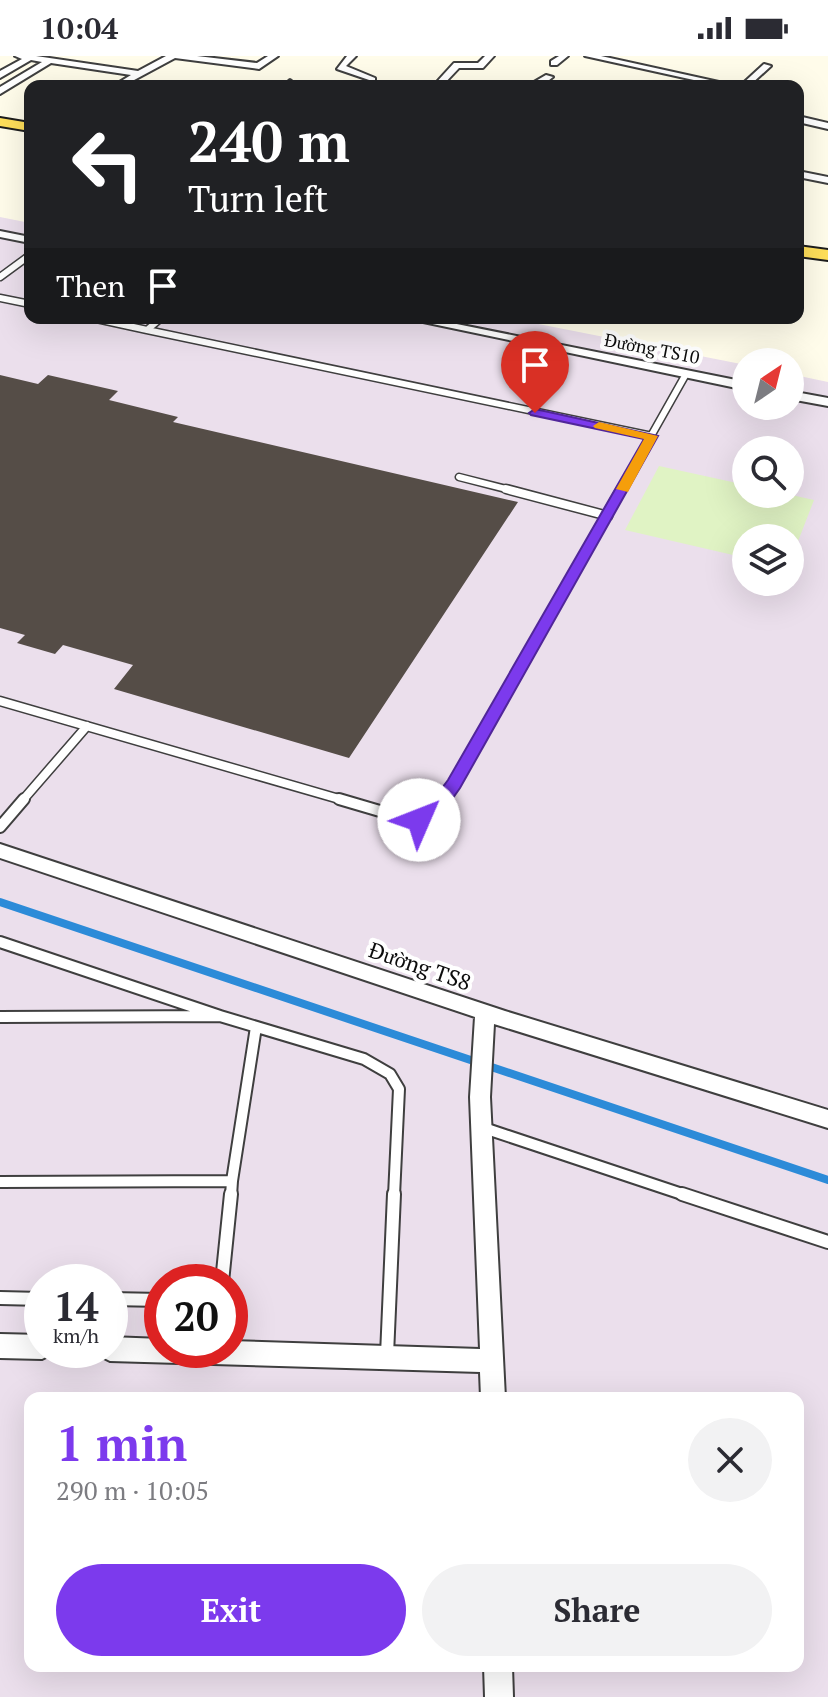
<!DOCTYPE html>
<html lang="en">
<head>
<meta charset="utf-8">
<style>
	body { margin:0; font-family:"PT Serif",serif; background:#f2f2f3; color:#2b2b33; height:100vh; display:flex; flex-direction:column; font-size:30px; white-space:nowrap }
	* { box-sizing:border-box; margin:0 }
	p { font-size:26px; color:#7c7c81 }
	.icon { flex:none; width:44px; height:44px; fill:none; stroke:currentColor; stroke-width:2; stroke-linecap:round; stroke-linejoin:round }
	.map { position:relative; flex:1; overflow:hidden }
	.panel { position:absolute; left:24px; top:1336px; width:780px; height:280px; display:flex; flex-direction:column; background:#fff; border-radius:16px; box-shadow:0 8px 32px #0002 }
	.panel>* { flex:none }
	.guide { position:absolute; left:24px; top:24px; width:780px; height:244px; border-radius:16px; box-shadow:0 8px 32px #0002; background:#202124; color:#fff; overflow:hidden }
	.needle { width:52px; rotate:35deg }
	.tools { position:absolute; left:732px; top:292px; display:grid; gap:16px }
	.tools a { display:grid; place-items:center; width:72px; height:72px; border-radius:50%; background:#fff; box-shadow:0 8px 32px #0002; font-size:40px }
	.speed { position:absolute; left:24px; top:1208px; display:flex; gap:16px; font-size:40px; font-weight:700; text-align:center }
	.speed>* { display:grid; place-content:center; width:104px; height:104px; border-radius:50%; background:#fff; box-shadow:0 8px 32px #0002; line-height:1 }
	.speed small { font-size:20px; font-weight:400 }
	.speed .limit { border:12px solid #d22; background:#fff; color:#111 }
	.pin { position:absolute; display:grid; place-items:center; width:68px; height:68px; color:#fff; margin:-82px -34px; border-radius:50% 50% 50% 0; rotate:-45deg; box-shadow:0 0 8px #0007 }
	.pin .icon { rotate:45deg }
	.me { position:absolute; width:88px; margin:-44px; rotate:46deg; stroke-linejoin:round; filter:drop-shadow(0 0 6px #0008) }
	.turn { display:flex; align-items:center; gap:28px; height:168px; padding:0 32px; font-size:36px }
	.turn .icon { width:104px; height:104px; stroke-width:2.5 }
	.turn b { display:block; font-size:56px; line-height:68px }
	.then { display:flex; align-items:center; height:76px; padding:0 32px; background:#0003; gap:16px; font-size:30px }
	.round { display:grid; place-items:center; flex:none; width:84px; height:84px; border-radius:42px; background:#f2f2f3 }
	.head { display:flex; align-items:center; justify-content:space-between; height:136px; padding:0 32px }
	h1 { font-size:48px; font-weight:700; line-height:60px; color:#7c3aed }
	.action { display:flex; gap:16px; margin-top:auto; padding:16px 32px }
	.action a { flex:1; height:92px; border-radius:48px; background:#7c3aed; color:#fff; font-size:32px; font-weight:700; line-height:92px; text-align:center }
	.action a+a { background:#f2f2f3; color:#2b2b33 }
	.status { display:flex; justify-content:space-between; align-items:center; height:56px; padding:0 40px; background:#fff; direction:ltr }
	.status svg { height:22px; fill:currentColor }
	.map>svg:first-child { display:block }
	.industrial { fill:#ebdfec; fill-rule:evenodd }
	.pitch { fill:#e0f3c4 }
	.lines { fill:none; stroke-linecap:round; stroke-linejoin:round }
	.stream { stroke:#2c8bd8; stroke-width:8 }
	.building { fill:#554d47 }
	.lane-far3-casing { stroke:#3f3f3f; stroke-width:9 }
	.lane-far2-casing { stroke:#3f3f3f; stroke-width:11 }
	.lane-far1-casing { stroke:#3f3f3f; stroke-width:14 }
	.lane-casing { stroke:#3f3f3f; stroke-width:16 }
	.street-casing { stroke:#3f3f3f; stroke-width:4 }
	.primary-casing { stroke:#1d1d1d; stroke-width:4 }
	.lane-far3 { stroke:#fff; stroke-width:6 }
	.lane-far2 { stroke:#fff; stroke-width:8 }
	.lane-far1 { stroke:#fff; stroke-width:10 }
	.lane { stroke:#fff; stroke-width:12 }
	.street { fill:#fff; fill-rule:evenodd }
	.primary { fill:#ffdf5a; fill-rule:evenodd }
	.route { fill:#7c3aed; stroke:#51269a; stroke-width:2 }
	.slow { fill:#f59e0b }
	.labels { text-anchor:middle; stroke-width:8; stroke-linejoin:round; paint-order:stroke }
	.far-street-label { font-size:18px; fill:#0c0c0c; stroke:#fff }
	.street-label { font-size:22px; fill:#0c0c0c; stroke:#fff }
</style>
</head>
<body>
<div class="status"><b>10:04</b><svg viewBox="0 0 49 12"><path d="M0 12V9h3v3zM5 12V6h3v6zM10 12V3h3v9zM15 12V0h3v12zM26 1h20v11H26zM47 4h2v5h-2z"/></svg></div>
<div class="map">
<svg width="828" height="1641" viewBox="0 0 828 1641">
	<rect width="100%" height="100%" fill="#fffcea"/>
	<path class="industrial" d="M 0,161 L 30,167 L 30,262 L 508,262 L 746,309 L 746,350 L 790,350 L 790,318 L 828,326 L 828,1641 L 0,1641 ZM 746,394 L 790,394 L 790,438 L 746,438 ZM 746,482 L 790,482 L 790,526 L 746,526 ZM 42,1226 L 110,1226 L 110,1294 L 42,1294 ZM 162,1226 L 230,1226 L 230,1294 L 162,1294 ZM 30,1342 L 798,1342 L 798,1610 L 30,1610 Z"/>
	<path class="pitch" d="M 659,410 L 746,429 L 746,438 L 787,438 L 814,444 L 790,506 L 790,482 L 746,482 L 746,502 L 625,474 Z"/>
	<g class="lines">
		<path class="stream" d="M 0,846 L 828,1124"/>
	</g>
	<path class="building" d="M 0,319 L 38,328 L 48,319 L 118,335 L 109,344 L 178,361 L 173,366 L 518,446 L 349,702 L 114,633 L 133,609 L 63,589 L 55,598 L 17,587 L 25,579 L 0,572 Z"/>
	<g class="lines">
		<defs>
			<path id="lane-far3" d="M 0,221 L 30,199
				M 0,242 L 30,248
				M 92,262 L 147,274
				M 161,262 L 147,274 L 652,380
				M 459,421 L 514,435
				M 620,435 L 686,318"/>
			<path id="lane-far2" d="M 506,433 L 608,460
				M 0,645 L 346,745
				M 22,745 L 87,670
				M 440,745 L 454,728 L 621,433"/>
			<path id="lane-far1" d="M 339,743 L 407,763 L 428,760 L 442,743
				M 0,771 L 24,743
				M 0,886 L 220,960 L 0,961
				M 220,960 L 364,1003 L 390,1018 L 399,1033 L 394,1140
				M 481,1071 L 688,1140
				M 0,1126 L 232,1125 L 256,971
				M 231,1140 L 232,1125"/>
			<path id="lane" d="M 682,1138 L 828,1186
				M 222,1226 L 231,1138
				M 0,1242 L 42,1243
				M 110,1243 L 162,1244
				M 387,1299 L 394,1138"/>
			<path id="street" d="M 15,0 L 36,0 L 138,15 L 166,0 L 197,0 L 257,7 L 268,0 L 278,0 L 259,13 L 175,2 L 123,30 L 113,30 L 131,19 L 51,7 L 0,38 L 0,31 L 42,6 L 31,4 L 0,22 L 0,15 L 22,3 Z
				M 347,0 L 356,0 L 346,10 L 375,22 L 375,26 L 337,13 Z
				M 485,0 L 494,0 L 483,12 L 459,12 L 442,30 L 433,30 L 454,7 L 478,7 Z
				M 559,0 L 568,0 L 557,9 L 551,9 L 551,5 Z
				M 585,0 L 601,0 L 737,30 L 721,30 Z
				M 764,8 L 771,10 L 749,30 L 740,30 Z
				M 546,19 L 553,21 L 544,28 L 546,30 L 534,30 L 534,26 Z
				M 290,24 L 294,27 L 292,30 L 283,30 Z
				M 798,60 L 828,67 L 828,73 L 798,66 Z
				M 798,115 L 828,121 L 828,127 L 798,121 Z
				M 0,175 L 30,181 L 30,187 L 0,181 Z
				M 404,262 L 427,262 L 746,326 L 746,334 Z
				M 790,335 L 828,342 L 828,350 L 790,343 Z
				M 0,788 L 505,955 L 828,1054 L 828,1072 L 494,968 L 490,1041 L 505,1342 L 481,1342 L 480,1316 L 110,1305 L 102,1301 L 99,1294 L 110,1294 L 110,1281 L 162,1283 L 162,1294 L 230,1294 L 230,1285 L 480,1293 L 470,1041 L 475,961 L 0,802 Z
				M 0,1278 L 42,1279 L 42,1294 L 53,1294 L 50,1299 L 42,1303 L 0,1302 Z
				M 484,1610 L 512,1610 L 513,1641 L 485,1641 Z"/>
			<path id="primary" d="M 0,62 L 30,67 L 30,75 L 0,70 Z
				M 798,190 L 828,194 L 828,204 L 798,200 Z"/>
		</defs>
		<use href="#lane-far3" class="lane-far3-casing"/>
		<use href="#lane-far2" class="lane-far2-casing"/>
		<use href="#lane-far1" class="lane-far1-casing"/>
		<use href="#lane" class="lane-casing"/>
		<use href="#street" class="street-casing"/>
		<use href="#primary" class="primary-casing"/>
		<use href="#lane-far3" class="lane-far3"/>
		<use href="#lane-far2" class="lane-far2"/>
		<use href="#lane-far1" class="lane-far1"/>
		<use href="#lane" class="lane"/>
		<use href="#street" class="street"/>
		<use href="#primary" class="primary"/>
	</g>
	<path class="route" d="M 535,353 L 658,380 L 460,732 L 443,756 L 419,771 L 410,764 L 430,748 L 448,724 L 644,383 L 531,359 L 529,357 Z"/>
	<path class="slow" d="M 599,366 L 658,380 L 628,436 L 616,433 L 644,383 L 595,372 L 593,370 Z"/>
	<g class="labels">
		<g class="far-street-label">
			<text transform="translate(652 293) rotate(11)" y="6">Đường TS10</text>
		</g>
		<g class="street-label">
			<text transform="translate(420 910) rotate(19)" y="8">Đường TS8</text>
		</g>
	</g>
</svg>
<div class="tools">
<a><svg class="needle" viewBox="-14 -14 28 28"><path d="M0-13l5 13h-10z" fill="#e53935"/><path d="M0 13l5-13h-10z" fill="#7c7c81"/></svg></a>
<a><svg class="icon" aria-label="search" viewBox="0 0 24 24"><circle cx="10" cy="10" r="6"/><path d="M15 15l6 6"/></svg></a>
<a><svg class="icon" aria-label="layers" viewBox="0 0 24 24"><path d="M12 4l9 5-9 5-9-5zM3 14l9 5 9-5"/></svg></a>
</div>
<div class="speed"><div>14<small>km/h</small></div><div class="limit">20</div></div>
<div class="pin" style="left:535px;top:357px;background:#d93025"><svg class="icon" aria-label="arrive" viewBox="0 0 24 24"><path d="M6 21V4h12l-3 4 3 4H6"/></svg></div>
<svg class="me" style="left:419px;top:764px" viewBox="-20 -20 40 40"><circle r="19" fill="#fff"/><path d="M0-13L10 11 0 6-10 11z" fill="#7c3aed"/></svg>
<div class="guide">
<div class="turn"><svg class="icon" aria-label="left" viewBox="0 0 24 24"><path d="M17 20v-9H6M10 6l-5 5 5 5"/></svg><div><b>240 m</b>Turn left</div></div>
<div class="then">Then<svg class="icon" aria-label="arrive" viewBox="0 0 24 24"><path d="M6 21V4h12l-3 4 3 4H6"/></svg></div>
</div>
<section class="panel">
<div class="head"><div><h1>1 min</h1><p>290 m · 10:05</p></div><a class="round"><svg class="icon" aria-label="close" viewBox="0 0 24 24"><path d="M6 6l12 12M18 6L6 18"/></svg></a></div>
<div class="action"><a>Exit</a><a>Share</a></div>
</section>
</div>
</body>
</html>
